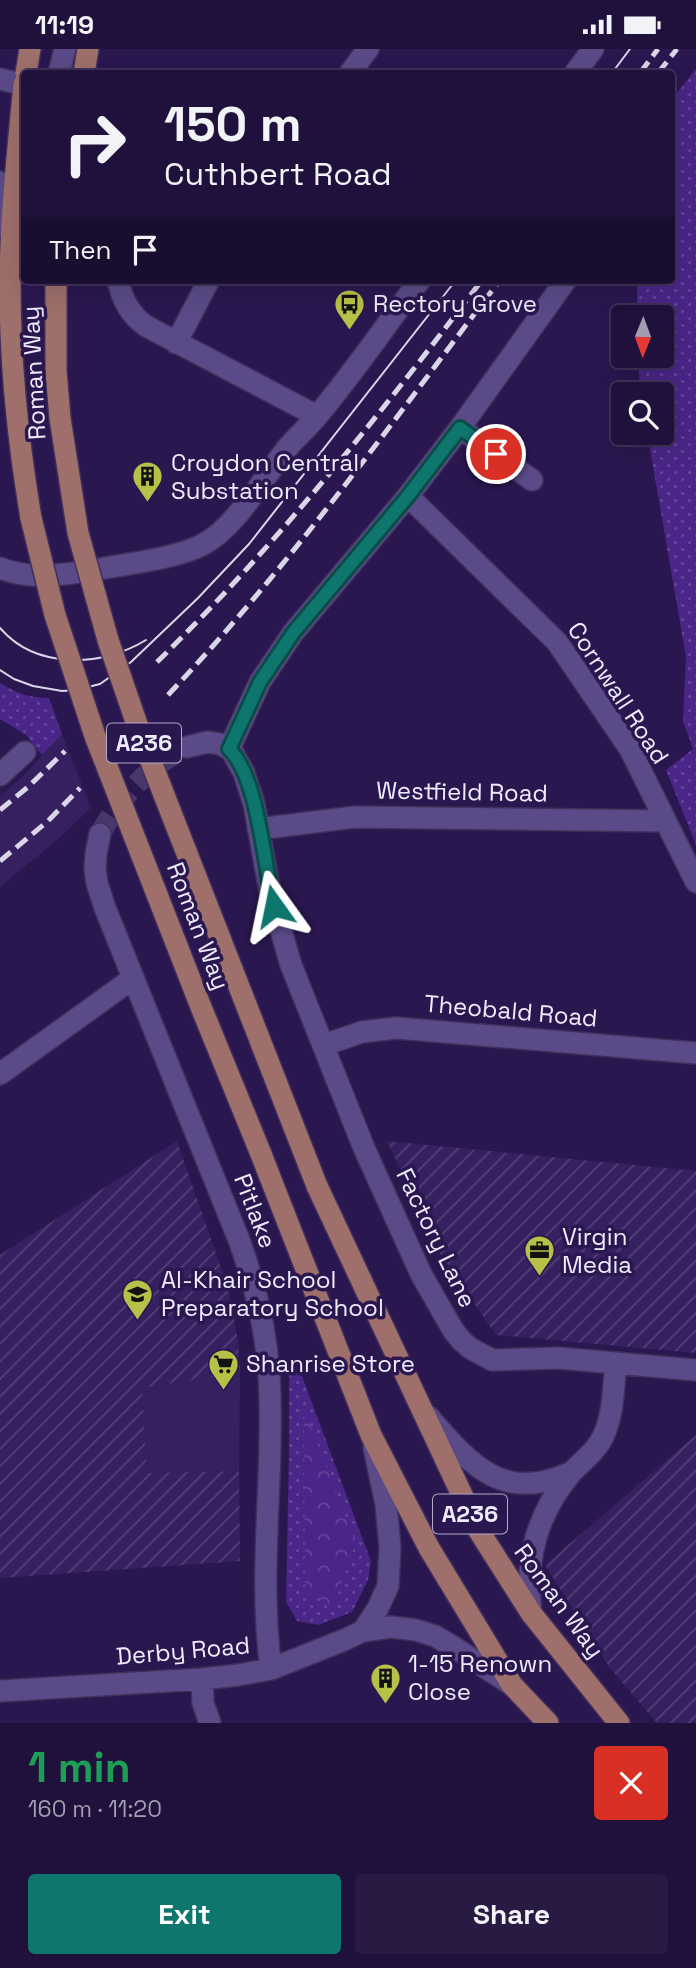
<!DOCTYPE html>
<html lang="en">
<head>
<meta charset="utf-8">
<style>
	body { margin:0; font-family:"Space Grotesk",sans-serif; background:#281a43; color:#f1f3f6; height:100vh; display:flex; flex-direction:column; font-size:26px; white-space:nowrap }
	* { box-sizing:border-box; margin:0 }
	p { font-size:23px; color:#a29daf }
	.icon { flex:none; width:38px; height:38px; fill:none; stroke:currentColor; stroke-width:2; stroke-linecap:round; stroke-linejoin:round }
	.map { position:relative; height:1674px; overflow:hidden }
	.drawer { display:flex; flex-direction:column; background:#20113c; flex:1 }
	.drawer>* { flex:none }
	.banner { position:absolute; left:21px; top:21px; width:654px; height:214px; border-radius:7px; box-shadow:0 7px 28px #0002,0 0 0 2px #3d3156; background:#20113c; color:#f1f3f6; overflow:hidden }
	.needle { width:46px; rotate:181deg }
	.controls { position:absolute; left:611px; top:256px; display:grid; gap:14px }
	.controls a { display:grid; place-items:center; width:63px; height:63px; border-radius:7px; background:#20113c; box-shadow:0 7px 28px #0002,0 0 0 2px #3d3156; font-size:35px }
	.pin { position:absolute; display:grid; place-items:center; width:60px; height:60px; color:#fff; margin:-30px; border:4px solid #fff; border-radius:50%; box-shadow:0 2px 7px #0007 }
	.me { position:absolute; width:77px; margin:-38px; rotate:348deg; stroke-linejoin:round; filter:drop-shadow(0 0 5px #0008) }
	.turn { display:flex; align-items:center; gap:24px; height:147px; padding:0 28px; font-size:32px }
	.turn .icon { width:91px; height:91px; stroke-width:2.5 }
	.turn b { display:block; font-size:49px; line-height:60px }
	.then { display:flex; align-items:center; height:66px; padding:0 28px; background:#0003; gap:14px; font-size:26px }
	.round { display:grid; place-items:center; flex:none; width:74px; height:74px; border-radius:7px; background:#281a43 }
	.summary { display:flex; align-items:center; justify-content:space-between; height:119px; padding:0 28px }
	h1 { font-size:42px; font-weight:800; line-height:52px; color:#1e9e55 }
	.primary-button { display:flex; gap:14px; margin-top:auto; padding:14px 28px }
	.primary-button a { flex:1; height:80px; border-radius:7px; background:#0f766e; color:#fff; font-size:28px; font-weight:800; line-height:80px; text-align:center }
	.primary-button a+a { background:#281a43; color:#f1f3f6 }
	.status { display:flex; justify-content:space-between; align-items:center; height:49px; padding:0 35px; background:#20113c; direction:ltr }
	.status svg { height:19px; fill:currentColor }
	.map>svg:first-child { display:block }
	.built { fill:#36205f }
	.industrial { fill:url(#industrial-furrows) }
	.grass { fill:url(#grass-dots) }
	.forest { fill:url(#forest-crowns) }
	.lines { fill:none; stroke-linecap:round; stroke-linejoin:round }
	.minor-tunnel { stroke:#47376a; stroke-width:21; stroke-dasharray:21 10; stroke-linecap:butt }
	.minor-casing { stroke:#402f5b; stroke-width:24 }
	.major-casing { stroke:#402f5b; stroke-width:24 }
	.minor { stroke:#5a4a87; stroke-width:21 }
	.major { stroke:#9e6f6b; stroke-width:21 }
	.tram { stroke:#dad6e9; stroke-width:2 }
	.rail { stroke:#dad6e9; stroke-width:5; stroke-dasharray:14 7; stroke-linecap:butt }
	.major-bridge-casing { stroke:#402f5b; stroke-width:24; stroke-linecap:butt }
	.major-bridge { stroke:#9e6f6b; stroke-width:21 }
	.route-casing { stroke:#0a4d48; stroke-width:18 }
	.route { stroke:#0f766e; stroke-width:12 }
	.labels { text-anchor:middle; stroke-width:7; stroke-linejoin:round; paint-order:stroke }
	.shield { fill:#2a1750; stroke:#b3abc7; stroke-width:2 }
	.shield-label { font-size:23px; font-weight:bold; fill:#eeebfa }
	.poi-label { font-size:24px; fill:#eeebfa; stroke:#2a1750; text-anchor:start }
	.street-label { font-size:24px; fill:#eeebfa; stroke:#2a1750 }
</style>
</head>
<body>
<div class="status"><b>11:19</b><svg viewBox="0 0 49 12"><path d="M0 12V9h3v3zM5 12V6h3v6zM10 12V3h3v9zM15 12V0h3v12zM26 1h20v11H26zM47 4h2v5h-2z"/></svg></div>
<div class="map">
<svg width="696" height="1674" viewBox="0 0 696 1674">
	<defs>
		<pattern id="industrial-furrows" width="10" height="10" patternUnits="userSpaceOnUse" patternTransform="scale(1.75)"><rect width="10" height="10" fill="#36205f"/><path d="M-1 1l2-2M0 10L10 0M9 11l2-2" fill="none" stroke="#534177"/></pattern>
		<pattern id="grass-dots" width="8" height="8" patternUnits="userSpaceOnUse" patternTransform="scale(1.75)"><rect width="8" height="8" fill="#492687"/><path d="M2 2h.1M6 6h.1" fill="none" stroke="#644699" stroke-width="1.8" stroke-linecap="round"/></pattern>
		<pattern id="forest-crowns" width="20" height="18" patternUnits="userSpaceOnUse" patternTransform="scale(1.75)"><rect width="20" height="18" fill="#492687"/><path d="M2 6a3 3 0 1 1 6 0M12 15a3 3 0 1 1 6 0" fill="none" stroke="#644699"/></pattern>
	</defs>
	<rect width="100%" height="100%" fill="#2a1750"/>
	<path class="built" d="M 62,685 L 91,759 L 57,791 L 0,838 L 0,747 L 22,728 Z
		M 219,1213 L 229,1242 L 238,1292 L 240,1323 L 239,1422 L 147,1425 L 141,1339 Z"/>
	<path class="industrial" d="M 177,1092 L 229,1242 L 238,1292 L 240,1323 L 142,1339 L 147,1424 L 239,1422 L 240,1512 L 0,1529 L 0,1206 Z
		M 387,1092 L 696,1122 L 696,1304 L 496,1286 L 437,1200 Z
		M 696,1386 L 696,1674 L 657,1674 L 609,1618 L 545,1516 Z"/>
	<path class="grass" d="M 696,20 L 696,796 L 666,721 L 693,700 L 683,672 L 686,608 L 647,383 L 662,383 L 662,345 L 640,345 L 640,342 L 638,306 L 662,306 L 662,268 L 637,268 L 637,231 L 672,231 L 672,50 Z
		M 0,634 C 16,644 30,649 49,649 L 62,685 L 42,706 L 26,686 L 0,670 Z
		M 289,1311 L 296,1311 L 371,1512 L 368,1531 L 352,1563 L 318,1576 L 297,1572 L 286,1553 L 289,1400 Z"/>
	<path class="forest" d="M 304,1361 L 356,1493 L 333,1558 L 305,1541 Z"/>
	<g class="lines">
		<path class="minor-tunnel" d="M 100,785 C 120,748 149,717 187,698"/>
		<defs>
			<path id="minor" d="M 59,24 L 65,0
				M 350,24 L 368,0
				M 575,24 L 593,0
				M 0,30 L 24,36
				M 0,133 L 8,179
				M 118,231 C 122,251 130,266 146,277 L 317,367
				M 176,294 L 209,231
				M 460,379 L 532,431
				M 408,447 L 557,593 L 630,700 L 696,833
				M 0,519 C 31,532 67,525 99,520 C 128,515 177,509 202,496 C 237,478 264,427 289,397 C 298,387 309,377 318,366 C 354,323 386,276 420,231
				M 187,698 L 208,693 L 220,695 L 232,702 L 244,724 L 254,755 L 270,843 L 291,916 L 364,1099 L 421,1225 L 453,1281 L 461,1291 L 470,1299 L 492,1311 L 558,1309 L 696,1321
				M 229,700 L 260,633 L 293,584 L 408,447 L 460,379 L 566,231
				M 0,726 L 25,703
				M 258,780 L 355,768 L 665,772
				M 100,785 L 96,805 L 95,820 L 97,834 L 105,859 L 239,1191 C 255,1235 266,1280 269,1326 C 271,1351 270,1376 270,1401 C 268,1474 261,1547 271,1620
				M 324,996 L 362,983 L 396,979 L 696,1004
				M 0,1025 L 132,930
				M 429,1368 C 472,1418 504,1454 572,1423
				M 531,1564 C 525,1511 536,1466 571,1424 C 581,1413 592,1406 600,1393 C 614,1371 613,1339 616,1314
				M 363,1582 L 378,1559 L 388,1537 L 390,1498 L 386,1455 L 374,1399
				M 202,1630 L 203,1654 L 210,1674
				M 0,1642 L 202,1630 L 238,1626 L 271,1620 L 344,1591 L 363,1582 L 391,1578 L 416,1581 L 435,1587 L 452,1597 L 512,1636"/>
			<path id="major" d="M 26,24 L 30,0
				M 84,24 L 88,0
				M 24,35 C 19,89 13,142 11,196 C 7,287 16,380 31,469
				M 261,1105 L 371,1386 L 429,1499 L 512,1636 L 548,1674
				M 317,1137 L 479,1482 L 531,1564 L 619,1674"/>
		</defs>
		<use href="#minor" class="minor-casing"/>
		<use href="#major" class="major-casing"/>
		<use href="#minor" class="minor"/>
		<use href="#major" class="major"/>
		<path class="tram" d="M 612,24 L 630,0
			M 0,579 C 36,621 102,618 146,591
			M 0,621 L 14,630 L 33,637 L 62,642 L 76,641 L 100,635 L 131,613 L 198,549 L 249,495 L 456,231"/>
		<path class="rail" d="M 640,24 L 658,0
			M 658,24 L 677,0
			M 157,613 C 277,496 381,364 482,231
			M 168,646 C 290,517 393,372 500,231
			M 0,761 L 28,738 L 65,702
			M 0,812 L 48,772 L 80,739"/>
		<defs>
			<path id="major-bridge" d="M 56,231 L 56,322 L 60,369 L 78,484 L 108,591 L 141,687 L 317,1137
				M 31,469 L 55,566 L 95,687 L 201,958 L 261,1105"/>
		</defs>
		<use href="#major-bridge" class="major-bridge-casing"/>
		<use href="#major-bridge" class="major-bridge"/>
	</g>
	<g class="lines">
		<defs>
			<path id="route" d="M 274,857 C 264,816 258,727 229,700 L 260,633 L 293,584 L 408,447 L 460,379 L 496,405"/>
		</defs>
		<use href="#route" class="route-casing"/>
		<use href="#route" class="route"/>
	</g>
	<defs>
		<symbol id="bus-pin" viewBox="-11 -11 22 30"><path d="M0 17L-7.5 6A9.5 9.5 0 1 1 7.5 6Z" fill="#b6c148" stroke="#2a1750"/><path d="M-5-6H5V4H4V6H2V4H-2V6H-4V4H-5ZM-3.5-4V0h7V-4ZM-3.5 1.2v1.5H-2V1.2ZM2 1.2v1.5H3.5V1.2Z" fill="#111"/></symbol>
		<symbol id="building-pin" viewBox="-11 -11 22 30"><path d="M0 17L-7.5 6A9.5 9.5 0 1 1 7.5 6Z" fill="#b6c148" stroke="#2a1750"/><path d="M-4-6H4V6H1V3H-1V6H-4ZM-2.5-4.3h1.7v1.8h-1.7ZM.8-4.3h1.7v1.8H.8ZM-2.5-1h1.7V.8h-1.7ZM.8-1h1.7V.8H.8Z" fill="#111"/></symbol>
		<symbol id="office-pin" viewBox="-11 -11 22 30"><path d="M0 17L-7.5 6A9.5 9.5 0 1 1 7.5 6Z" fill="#b6c148" stroke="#2a1750"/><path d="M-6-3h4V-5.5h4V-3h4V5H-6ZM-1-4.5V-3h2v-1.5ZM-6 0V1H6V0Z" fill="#111"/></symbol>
		<symbol id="school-pin" viewBox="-11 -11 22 30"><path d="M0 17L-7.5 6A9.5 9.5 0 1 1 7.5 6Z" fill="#b6c148" stroke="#2a1750"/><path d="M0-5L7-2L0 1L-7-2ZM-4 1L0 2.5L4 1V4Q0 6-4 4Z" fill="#111"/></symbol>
		<symbol id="supermarket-pin" viewBox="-11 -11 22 30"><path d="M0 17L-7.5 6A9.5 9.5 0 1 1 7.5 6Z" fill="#b6c148" stroke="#2a1750"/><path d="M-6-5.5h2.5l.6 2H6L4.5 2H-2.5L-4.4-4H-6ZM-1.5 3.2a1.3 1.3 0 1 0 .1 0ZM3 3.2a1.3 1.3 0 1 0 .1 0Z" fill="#111"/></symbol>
	</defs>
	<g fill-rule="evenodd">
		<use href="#bus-pin" x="332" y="238" width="35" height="47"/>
		<use href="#building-pin" x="130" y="410" width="35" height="47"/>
		<use href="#office-pin" x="522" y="1184" width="35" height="47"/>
		<use href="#school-pin" x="120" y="1228" width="35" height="47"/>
		<use href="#supermarket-pin" x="206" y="1298" width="35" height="47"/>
		<use href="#building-pin" x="368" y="1612" width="35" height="47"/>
	</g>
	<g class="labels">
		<g class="shield">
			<rect x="107" y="674.5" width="74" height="39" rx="5"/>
			<rect x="433" y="1445.5" width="74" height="39" rx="5"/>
		</g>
		<g class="shield-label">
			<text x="144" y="702">A236</text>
			<text x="470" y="1473">A236</text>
		</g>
		<g class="poi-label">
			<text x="373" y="263">Rectory Grove</text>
			<text x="171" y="422">Croydon Central<tspan x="171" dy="28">Substation</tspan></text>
			<text x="562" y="1196">Virgin<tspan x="562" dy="28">Media</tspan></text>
			<text x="161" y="1239">Al-Khair School<tspan x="161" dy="28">Preparatory School</tspan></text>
			<text x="246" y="1323">Shanrise Store</text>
			<text x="408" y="1623">1-15 Renown<tspan x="408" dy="28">Close</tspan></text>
		</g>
		<g class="street-label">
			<text transform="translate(34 324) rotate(-93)" y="8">Roman Way</text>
			<text transform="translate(618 644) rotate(57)" y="8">Cornwall Road</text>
			<text transform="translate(462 743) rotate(1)" y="8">Westfield Road</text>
			<text transform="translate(198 877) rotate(69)" y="8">Roman Way</text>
			<text transform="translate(511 962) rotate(5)" y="8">Theobald Road</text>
			<text transform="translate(255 1162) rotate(69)" y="8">Pitlake</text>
			<text transform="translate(436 1189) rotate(64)" y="8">Factory Lane</text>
			<text transform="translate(559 1552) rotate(54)" y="8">Roman Way</text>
			<text transform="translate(183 1602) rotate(-5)" y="8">Derby Road</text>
		</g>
	</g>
</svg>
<div class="controls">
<a><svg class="needle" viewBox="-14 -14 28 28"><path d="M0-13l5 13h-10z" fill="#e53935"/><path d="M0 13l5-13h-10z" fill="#a29daf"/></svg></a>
<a><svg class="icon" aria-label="search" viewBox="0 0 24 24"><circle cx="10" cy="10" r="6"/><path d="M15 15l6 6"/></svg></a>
</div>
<div class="pin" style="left:496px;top:405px;background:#d93025"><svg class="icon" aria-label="arrive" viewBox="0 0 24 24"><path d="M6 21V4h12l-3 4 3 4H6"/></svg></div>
<svg class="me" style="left:274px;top:857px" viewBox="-20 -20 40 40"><path d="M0-17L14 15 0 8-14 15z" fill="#0f766e" stroke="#fff" stroke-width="4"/></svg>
<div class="banner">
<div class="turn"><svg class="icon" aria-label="right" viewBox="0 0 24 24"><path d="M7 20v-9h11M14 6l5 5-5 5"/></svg><div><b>150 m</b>Cuthbert Road</div></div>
<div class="then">Then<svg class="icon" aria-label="arrive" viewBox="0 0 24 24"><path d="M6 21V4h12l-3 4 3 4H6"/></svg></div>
</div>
</div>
<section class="drawer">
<div class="summary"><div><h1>1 min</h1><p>160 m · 11:20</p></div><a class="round" style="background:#d93025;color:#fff"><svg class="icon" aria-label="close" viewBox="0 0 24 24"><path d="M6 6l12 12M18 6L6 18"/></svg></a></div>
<div class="primary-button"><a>Exit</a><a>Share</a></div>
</section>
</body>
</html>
